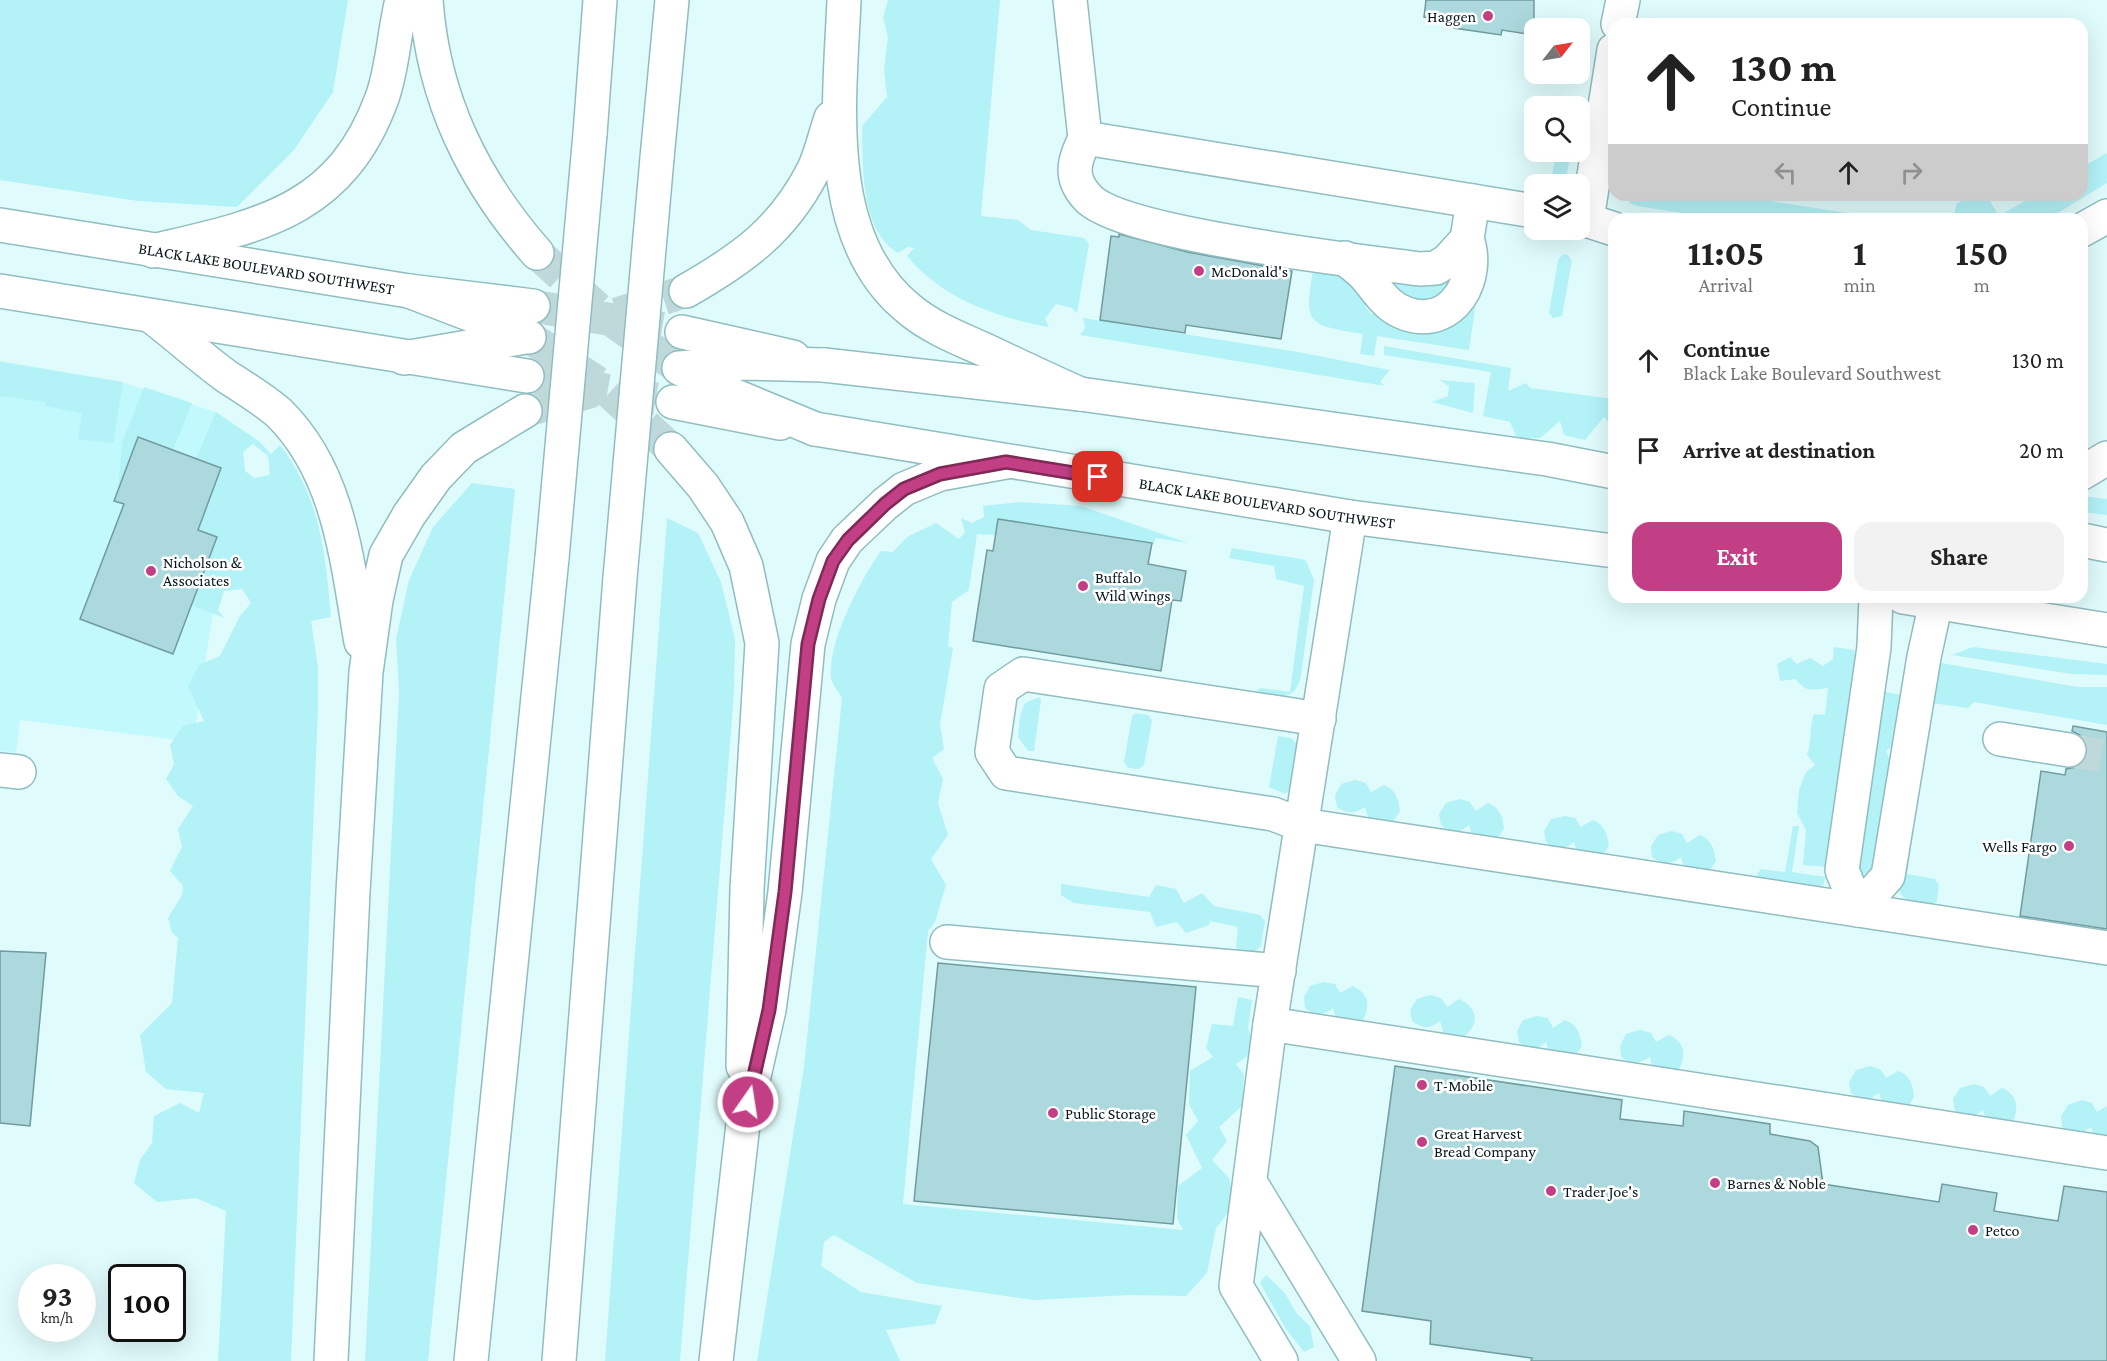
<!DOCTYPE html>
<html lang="en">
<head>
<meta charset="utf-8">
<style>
	body { margin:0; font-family:"Crimson Pro",serif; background:#f2f2f2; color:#222; height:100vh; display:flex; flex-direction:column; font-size:22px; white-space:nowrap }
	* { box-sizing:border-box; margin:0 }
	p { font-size:20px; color:#767676 }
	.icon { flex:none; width:33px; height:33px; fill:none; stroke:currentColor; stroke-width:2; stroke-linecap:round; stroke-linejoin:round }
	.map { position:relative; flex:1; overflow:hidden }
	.drawer { position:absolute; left:1608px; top:213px; width:480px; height:390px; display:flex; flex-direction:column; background:#fff; border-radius:18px; box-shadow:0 6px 24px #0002 }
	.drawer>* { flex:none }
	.guide { position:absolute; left:1608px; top:18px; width:480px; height:183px; border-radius:18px; box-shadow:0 6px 24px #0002; background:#fff; color:#222; overflow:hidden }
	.needle { width:39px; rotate:59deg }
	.fabs { position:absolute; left:1524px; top:18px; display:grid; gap:12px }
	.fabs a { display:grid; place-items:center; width:66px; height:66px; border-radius:12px; background:#fff; box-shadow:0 6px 24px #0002; font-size:30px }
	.speed { position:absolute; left:18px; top:1264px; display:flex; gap:12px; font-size:30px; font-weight:700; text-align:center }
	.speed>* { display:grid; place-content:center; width:78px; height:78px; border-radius:50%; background:#fff; box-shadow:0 6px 24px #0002; line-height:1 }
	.speed small { font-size:15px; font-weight:400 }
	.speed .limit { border:3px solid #111; border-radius:9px; background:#fff; color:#111 }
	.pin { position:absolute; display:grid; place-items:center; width:51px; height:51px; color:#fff; margin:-26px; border-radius:12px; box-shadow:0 3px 9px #0006 }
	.me { position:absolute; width:66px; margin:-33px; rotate:13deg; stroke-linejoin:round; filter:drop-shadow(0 0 4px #0008) }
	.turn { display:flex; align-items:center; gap:21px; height:126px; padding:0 24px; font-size:27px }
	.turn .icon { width:78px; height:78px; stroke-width:2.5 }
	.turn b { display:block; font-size:42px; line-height:51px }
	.lanes { display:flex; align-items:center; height:57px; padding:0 24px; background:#0003; justify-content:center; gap:30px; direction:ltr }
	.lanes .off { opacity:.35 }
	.eta { display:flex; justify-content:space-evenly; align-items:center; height:102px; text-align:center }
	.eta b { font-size:36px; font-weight:700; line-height:42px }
	.primary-button { display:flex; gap:12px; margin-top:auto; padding:12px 24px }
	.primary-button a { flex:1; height:69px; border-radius:18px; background:#c33f85; color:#fff; font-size:24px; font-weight:700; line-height:69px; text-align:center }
	.primary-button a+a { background:#f2f2f2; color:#222 }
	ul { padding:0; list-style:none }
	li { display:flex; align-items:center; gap:18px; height:90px; padding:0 24px }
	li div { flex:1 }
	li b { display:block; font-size:22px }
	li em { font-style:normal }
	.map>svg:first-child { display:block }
	.built { fill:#c1f9fd }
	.green { fill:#b3f2f7; fill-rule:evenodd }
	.building { fill:#acd9dd; stroke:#709b9f; stroke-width:1.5 }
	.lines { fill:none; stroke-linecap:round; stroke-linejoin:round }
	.minor-tunnel { stroke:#bfd9da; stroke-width:33; stroke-dasharray:33 16; stroke-linecap:butt }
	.highway-tunnel { stroke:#bfd9da; stroke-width:33; stroke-dasharray:33 16; stroke-linecap:butt }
	.minor-casing { stroke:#90bdc0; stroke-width:36 }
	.major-casing { stroke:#90bdc0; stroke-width:36 }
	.highway-casing { stroke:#90bdc0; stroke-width:36 }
	.minor { stroke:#fff; stroke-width:33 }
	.major { stroke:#fff; stroke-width:33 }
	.highway { stroke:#fff; stroke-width:33 }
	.highway-bridge-casing { stroke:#90bdc0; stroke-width:36; stroke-linecap:butt }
	.highway-bridge { stroke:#fff; stroke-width:33 }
	.route-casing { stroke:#7f2956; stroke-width:15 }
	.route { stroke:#c33f85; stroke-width:10 }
	.poi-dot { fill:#c33f85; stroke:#fff; stroke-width:2 }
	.labels { text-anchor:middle; stroke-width:5; stroke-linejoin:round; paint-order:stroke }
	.poi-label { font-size:16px; fill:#061719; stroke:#fff; text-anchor:start }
	.street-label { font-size:16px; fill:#061719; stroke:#fff }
</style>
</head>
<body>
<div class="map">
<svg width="2107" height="1361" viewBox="0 0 2107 1361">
	<rect width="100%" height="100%" fill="#e0fbfc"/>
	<path class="built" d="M 0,361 L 117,381 L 216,412 L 240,438 L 193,742 L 20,720 L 16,753 L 0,751 Z"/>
	<path class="green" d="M 0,0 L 348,0 L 333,92 L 294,150 L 237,207 L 138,201 L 0,180 Z
		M 888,0 L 1000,0 L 981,216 L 1018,220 L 1031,230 L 1084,238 L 1089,244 L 1077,313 L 1072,308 L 1056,304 L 1045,319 L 1049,327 C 995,317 943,299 907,256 L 914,248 L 908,247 L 898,253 C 860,230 863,165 862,126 L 887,97 L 884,69 L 888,37 L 883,17 Z
		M 1556,152 L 1571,152 L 1565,184 L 1551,184 Z
		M 2107,153 L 2107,183 L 2048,219 L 1953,219 L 1957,203 L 1976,195 L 1986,195 L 1999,216 L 2035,195 L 2082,195 L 2082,167 Z
		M 1624,195 L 1732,195 L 1886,219 L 1720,219 L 1638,206 L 1631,204 Z
		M 1563,254 L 1568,255 L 1572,261 L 1562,316 L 1553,318 L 1549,313 L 1558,260 Z
		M 1314,265 L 1331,267 L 1370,302 L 1365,306 L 1372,315 L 1377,311 L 1478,288 L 1469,350 L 1377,336 L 1374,356 L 1360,354 L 1363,334 C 1304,325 1304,323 1314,265 Z
		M 1455,274 L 1437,301 L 1397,297 L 1382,275 L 1398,277 L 1397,284 L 1409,286 L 1410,280 Z
		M 1083,318 L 1298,352 L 1390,370 L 1380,382 L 1385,386 L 1080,335 L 1085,328 Z
		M 1384,346 L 1511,368 L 1508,391 L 1526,383 L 1530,388 L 1614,399 L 1614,429 L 1604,417 L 1585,440 L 1564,435 L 1560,421 L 1540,438 L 1517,438 L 1510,422 L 1483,416 L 1491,372 L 1384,355 Z
		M 0,362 L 123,382 L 113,443 L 78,439 L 82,413 L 45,406 L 45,402 L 0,396 Z
		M 1439,380 L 1475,383 L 1473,413 L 1432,402 L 1448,396 L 1449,386 Z
		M 144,387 L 192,403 L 173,450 L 138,437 L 118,490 L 122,443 Z
		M 216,412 L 260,442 L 271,454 L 280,445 C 321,499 325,552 331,617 L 311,621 L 318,667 L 318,709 L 291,1361 L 218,1361 L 226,1211 L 196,1198 L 157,1202 L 134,1183 L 140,1160 L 152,1143 L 154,1116 L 180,1103 L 199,1113 L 204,1093 L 166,1089 L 146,1072 L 140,1035 L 172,1003 L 178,938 L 172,932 L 168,918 L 182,895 L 183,886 L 170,871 L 182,847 L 178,829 L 193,806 L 178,796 L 166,779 L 174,764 L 170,745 L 183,726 L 204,721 L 188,686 L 199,665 L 220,656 L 240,616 L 251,603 L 242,589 L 224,591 L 218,610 L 224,618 L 192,605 L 216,537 L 198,530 L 221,469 L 196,459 ZM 253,444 L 268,456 L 270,475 L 254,478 L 245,471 L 243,452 Z
		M 472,483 L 515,489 L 428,1361 L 365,1361 L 399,692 L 396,639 L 409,580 L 433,527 Z
		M 2082,496 L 2107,499 L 2107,515 L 2082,512 Z
		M 1021,502 L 1081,506 L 1188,543 L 1155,538 L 1154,544 L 977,534 L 969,590 L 952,602 L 948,646 L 953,648 L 940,725 L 944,749 L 932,758 L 943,779 L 938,803 L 948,835 L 931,859 L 946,885 L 935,922 L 928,931 L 903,1204 L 1183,1230 L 1177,1218 L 1178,1186 L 1202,1168 L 1186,1135 L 1198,1121 L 1189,1104 L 1190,1071 L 1213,1057 L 1206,1048 L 1212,1024 L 1233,1026 L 1238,997 L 1252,1000 L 1248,1028 L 1255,1051 L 1236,1064 L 1244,1075 L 1242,1106 L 1219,1127 L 1227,1141 L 1212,1160 L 1229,1178 L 1235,1204 L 1216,1228 L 1207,1273 L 1186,1296 L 1130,1295 L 1034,1300 L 917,1283 L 834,1235 L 824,1242 L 821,1266 L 861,1292 L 942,1306 L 935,1324 L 886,1330 L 900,1361 L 757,1361 L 804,1067 L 842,698 C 839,692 832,684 831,678 C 827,643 861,579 881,551 L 893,552 L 907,537 L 936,523 L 959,539 L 965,532 L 961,518 L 972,523 L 984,517 L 983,506 Z
		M 667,518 L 698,533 L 721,582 L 735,639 L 734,694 L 680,1361 L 605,1361 Z
		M 1232,548 L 1301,559 L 1306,561 L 1314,580 L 1301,676 C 1295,701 1282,696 1260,695 L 1257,690 L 1261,688 L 1290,692 L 1304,586 L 1276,579 L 1274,566 L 1229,558 Z
		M 1834,647 L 1854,650 L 1856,659 L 1827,867 L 1803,865 L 1806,830 L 1797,813 L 1799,790 L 1806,772 L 1815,765 L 1807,755 C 1812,740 1809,728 1814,714 L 1825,715 L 1828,688 C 1814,690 1805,693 1796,679 L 1780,681 L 1777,664 L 1790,657 L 1797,664 L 1810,658 L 1823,666 L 1833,659 Z
		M 1973,647 L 2107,664 L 2107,675 L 2072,674 L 1952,655 Z
		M 1941,663 L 2078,687 L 2107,687 L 2107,725 L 1974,702 L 1968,708 L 1932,703 L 1907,874 L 1935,879 L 1939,885 L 1937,901 L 1932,905 C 1917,903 1902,904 1898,887 L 1931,677 Z
		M 1885,692 L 1901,695 L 1897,743 L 1886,751 L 1895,772 L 1887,778 L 1873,867 L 1864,875 L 1857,874 L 1870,709 Z
		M 1039,697 L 1041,700 L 1034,751 L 1028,751 L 1018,737 L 1020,716 L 1025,703 Z
		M 1136,713 L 1148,715 L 1152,720 L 1144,765 L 1139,769 L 1128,768 L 1124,762 L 1132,716 Z
		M 1278,736 L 1291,738 L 1298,745 L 1290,789 L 1285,794 L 1269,787 Z
		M 1355,780 L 1366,783 L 1371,792 L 1384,785 C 1396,790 1398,798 1400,811 L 1392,823 L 1369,820 L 1365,807 C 1354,814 1347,814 1337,807 L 1335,796 L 1341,784 Z
		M 1460,799 L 1470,802 L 1476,811 L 1488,803 C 1500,808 1503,817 1504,829 L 1496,841 L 1473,838 L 1469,825 L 1461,831 L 1450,832 L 1441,825 L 1439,814 L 1446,803 Z
		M 1565,816 L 1575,818 L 1581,827 L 1593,820 C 1605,825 1607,834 1609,846 L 1601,858 L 1578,855 L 1574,842 L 1565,848 L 1555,849 L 1546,842 L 1544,831 L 1551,819 Z
		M 1793,826 L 1799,826 L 1792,872 L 1826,877 L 1823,885 L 1818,887 L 1760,879 L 1757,874 L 1761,869 L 1785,872 Z
		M 1672,831 L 1682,834 L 1687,843 L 1700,835 C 1712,840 1714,849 1716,861 L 1708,873 L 1685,870 L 1681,857 C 1670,865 1663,865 1652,857 L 1651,846 L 1658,835 Z
		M 1061,884 L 1149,897 L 1156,885 L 1176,889 L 1184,903 L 1202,893 L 1214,906 L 1260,915 L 1265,921 L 1261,946 L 1255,952 L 1239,952 L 1236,947 L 1238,927 L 1210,921 L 1209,925 L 1186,933 L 1177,922 L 1156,927 L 1150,912 L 1074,903 L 1061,895 Z
		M 1324,982 L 1335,984 L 1340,993 L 1353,986 C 1371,995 1370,1009 1361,1024 L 1337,1022 L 1333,1008 C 1322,1016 1316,1016 1305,1008 L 1304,997 L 1310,986 Z
		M 1430,995 L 1441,998 L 1447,1007 L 1459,999 C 1484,1010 1477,1033 1455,1041 L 1444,1034 L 1440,1021 C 1429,1029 1423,1029 1412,1021 L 1410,1010 L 1417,999 Z
		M 1537,1016 L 1548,1018 L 1553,1028 L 1565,1020 C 1578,1025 1580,1034 1582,1046 L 1574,1058 L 1550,1055 L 1546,1042 L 1538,1048 L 1527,1049 L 1519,1042 L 1517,1031 L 1523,1020 Z
		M 1640,1030 L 1651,1033 L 1656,1042 L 1669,1035 C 1687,1043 1686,1058 1677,1073 L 1653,1070 L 1650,1057 C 1638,1064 1633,1065 1621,1057 L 1620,1046 L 1626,1034 Z
		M 1870,1066 L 1880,1069 L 1886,1078 L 1898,1071 C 1910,1075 1913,1085 1914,1097 L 1907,1109 L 1883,1106 L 1879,1093 L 1871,1098 L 1860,1099 L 1851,1093 L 1849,1082 L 1856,1070 Z
		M 1974,1084 L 1984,1087 L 1990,1096 L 2002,1088 C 2020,1096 2019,1112 2010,1127 L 1987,1124 L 1983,1110 C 1972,1118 1966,1118 1955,1111 L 1953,1099 L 1960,1088 Z
		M 2082,1100 L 2092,1103 L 2097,1112 L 2107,1106 L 2107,1147 L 2095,1140 L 2091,1127 L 2082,1133 L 2072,1133 L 2062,1127 L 2061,1116 L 2068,1105 Z
		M 1266,1275 L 1285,1293 L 1297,1314 L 1310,1326 L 1314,1347 L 1304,1352 L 1286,1329 L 1260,1283 Z"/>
	<path class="building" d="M 1426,0 L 1534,0 L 1534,35 L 1502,30 L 1501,35 L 1454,28 L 1455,22 L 1424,17 Z
		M 1119,234 L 1187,252 L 1292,271 L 1281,339 L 1186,325 L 1185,333 L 1100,320 L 1111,236 L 1119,237 Z
		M 138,437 L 221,468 L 198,530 L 217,537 L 173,654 L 80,619 L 124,504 L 114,501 Z
		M 998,519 L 1152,543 L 1148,564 L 1186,571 L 1181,601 L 1172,600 L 1161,671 L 973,641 L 987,550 L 993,551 Z
		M 2073,726 L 2107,732 L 2107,929 L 2020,916 L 2041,771 L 2065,775 L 2066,769 L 2076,767 L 2083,762 L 2087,754 L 2086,743 L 2080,735 L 2072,731 Z
		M 0,951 L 46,953 L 30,1126 L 0,1123 Z
		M 938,963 L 1196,987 L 1173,1224 L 914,1201 Z
		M 1395,1066 L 1622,1100 L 1620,1119 L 1683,1126 L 1684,1111 L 1770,1124 L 1770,1134 L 1810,1141 L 1818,1147 L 1823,1184 L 1939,1202 L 1942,1184 L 1997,1193 L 1994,1211 L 2058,1221 L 2064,1186 L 2107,1192 L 2107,1361 L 1531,1361 L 1532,1358 L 1430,1344 L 1431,1321 L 1362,1311 Z"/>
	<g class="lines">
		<path class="minor-tunnel" d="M 533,306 L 682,332
			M 527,376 L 673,402
			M 2069,750 L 2107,757"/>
		<path class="highway-tunnel" d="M 537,253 L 607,317 L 679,368
			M 617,314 L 686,291
			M 529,337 L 604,387 L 671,449
			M 525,411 L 593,391"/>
		<defs>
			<g id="minor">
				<path d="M 1070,0 L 1085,138 L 1534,211"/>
				<path d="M 1618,24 L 1623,0"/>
				<path d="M 1085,138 C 1075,160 1068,176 1087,197 C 1119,234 1361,261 1420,269 L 1436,268 L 1447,261 L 1467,239 L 1473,201"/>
				<path d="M 1580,218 L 1614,229"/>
				<path d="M 1587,219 L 1614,50"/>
				<path id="s1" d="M 0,225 L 409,291 L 533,306"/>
				<path d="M 2082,230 L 2107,216"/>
				<path d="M 1345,258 C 1352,265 1360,270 1366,277 C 1379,292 1386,307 1407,314 C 1454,329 1481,277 1467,239"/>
				<path d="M 0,291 L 527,376"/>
				<path d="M 682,332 L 793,357"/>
				<path d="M 673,402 L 780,423"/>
				<path d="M 2082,473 L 2107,458"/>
				<path d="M 1876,597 L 1874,647 L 1842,870 L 1858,910 L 1888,876 L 1924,657 L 1936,602"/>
				<path d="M 1319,719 L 1023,674 L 1001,689 L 992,752 L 1006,773 L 1273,814 L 1302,825 L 2107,948"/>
				<path d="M 2000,739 L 2069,750"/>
				<path d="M 0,770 L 19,772"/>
				<path d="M 947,942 L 1279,971"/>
				<path d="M 1270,1024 L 2107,1153"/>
				<path d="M 1250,1182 L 1359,1361"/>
				<path d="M 1281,1361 L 1236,1286 L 1270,1024 L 1350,517"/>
			</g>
			<g id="major">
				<path d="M 824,365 L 1080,394 L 1547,459 L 1614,472"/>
				<path id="s2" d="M 815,429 L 1350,517 L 1614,551"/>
				<path d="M 2082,540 L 2107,545"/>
				<path d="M 1903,597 L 2107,630"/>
			</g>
			<path id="highway" d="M 426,0 C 433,99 473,180 537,253
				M 844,0 C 840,99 821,238 909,309 C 930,327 960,339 985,350 C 1017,365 1048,380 1080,394
				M 590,134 L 600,0
				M 657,158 L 672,0
				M 153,251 C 258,226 340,213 382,98 C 393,67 394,32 402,0
				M 409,291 L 529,337
				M 686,291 C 742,259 783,230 813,171 C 821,155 825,135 831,118
				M 151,316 C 176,335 200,357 226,376 C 244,388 263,399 279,413 C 340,473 347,562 361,642
				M 404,358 L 526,337
				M 679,368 L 733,395 L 815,429
				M 679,368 L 745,363 L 824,365
				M 671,449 L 703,486 L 727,522 L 746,566 L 762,643 L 747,889 L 743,1066
				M 331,1361 L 353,892 L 366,672 L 376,600 L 386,555 L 409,515 L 436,477 L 464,448 L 525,411
				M 471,1361 L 552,558
				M 559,1361 L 620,578
				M 716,1361 L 743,1124 L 769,1010 L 785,892 L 808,644 L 819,599 L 833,561 L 847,540 L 885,504 L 904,489 L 940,474 L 1006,462"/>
		</defs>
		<use href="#minor" class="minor-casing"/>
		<use href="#major" class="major-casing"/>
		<use href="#highway" class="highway-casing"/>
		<use href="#minor" class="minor"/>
		<use href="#major" class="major"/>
		<use href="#highway" class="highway"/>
		<defs>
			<path id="highway-bridge" d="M 552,558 L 590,134
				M 620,578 L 657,158"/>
		</defs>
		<use href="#highway-bridge" class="highway-bridge-casing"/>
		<use href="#highway-bridge" class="highway-bridge"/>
	</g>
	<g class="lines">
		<defs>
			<path id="route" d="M 748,1102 L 769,1010 L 785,892 L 808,644 L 819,599 L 833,561 L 848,540 L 885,504 L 904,489 L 940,474 L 1006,462 L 1098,477"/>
		</defs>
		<use href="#route" class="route-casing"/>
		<use href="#route" class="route"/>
	</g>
	<g class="poi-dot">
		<circle cx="1488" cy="16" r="6"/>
		<circle cx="1199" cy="271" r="6"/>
		<circle cx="151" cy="571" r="6"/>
		<circle cx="1083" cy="586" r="6"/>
		<circle cx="2069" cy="846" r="6"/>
		<circle cx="1422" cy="1085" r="6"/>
		<circle cx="1053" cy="1113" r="6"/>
		<circle cx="1422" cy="1142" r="6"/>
		<circle cx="1715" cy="1183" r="6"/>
		<circle cx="1551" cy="1191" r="6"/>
		<circle cx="1973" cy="1230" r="6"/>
	</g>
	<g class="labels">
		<g class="poi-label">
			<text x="1476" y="22" text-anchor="end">Haggen</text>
			<text x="1211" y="277">McDonald's</text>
			<text x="163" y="568">Nicholson &amp;<tspan x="163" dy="18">Associates</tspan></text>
			<text x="1095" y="583">Buffalo<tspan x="1095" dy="18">Wild Wings</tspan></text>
			<text x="2057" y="852" text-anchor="end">Wells Fargo</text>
			<text x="1434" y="1091">T-Mobile</text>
			<text x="1065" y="1119">Public Storage</text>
			<text x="1434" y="1139">Great Harvest<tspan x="1434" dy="18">Bread Company</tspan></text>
			<text x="1727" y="1189">Barnes &amp; Noble</text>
			<text x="1563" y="1197">Trader Joe's</text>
			<text x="1985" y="1236">Petco</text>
		</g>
		<g class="street-label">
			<text dy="6" stroke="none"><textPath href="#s1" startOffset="270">BLACK LAKE BOULEVARD SOUTHWEST</textPath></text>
			<text dy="6" stroke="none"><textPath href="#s2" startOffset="458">BLACK LAKE BOULEVARD SOUTHWEST</textPath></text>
		</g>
	</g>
</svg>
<div class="fabs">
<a><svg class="needle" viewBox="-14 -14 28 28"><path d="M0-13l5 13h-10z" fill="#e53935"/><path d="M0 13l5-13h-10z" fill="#767676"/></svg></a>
<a><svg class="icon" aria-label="search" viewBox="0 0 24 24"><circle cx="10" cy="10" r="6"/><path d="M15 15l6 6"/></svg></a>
<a><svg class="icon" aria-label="layers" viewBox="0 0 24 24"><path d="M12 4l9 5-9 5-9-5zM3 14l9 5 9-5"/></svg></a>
</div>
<div class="speed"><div>93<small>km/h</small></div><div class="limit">100</div></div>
<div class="pin" style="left:1098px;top:477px;background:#d93025"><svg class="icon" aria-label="arrive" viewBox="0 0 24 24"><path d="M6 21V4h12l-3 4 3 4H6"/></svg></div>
<svg class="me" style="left:748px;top:1102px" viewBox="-20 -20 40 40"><circle r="17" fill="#c33f85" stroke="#fff" stroke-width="3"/><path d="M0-11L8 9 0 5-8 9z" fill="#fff"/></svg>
<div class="guide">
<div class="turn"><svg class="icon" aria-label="ahead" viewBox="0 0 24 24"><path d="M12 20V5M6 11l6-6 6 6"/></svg><div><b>130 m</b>Continue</div></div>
<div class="lanes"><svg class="icon off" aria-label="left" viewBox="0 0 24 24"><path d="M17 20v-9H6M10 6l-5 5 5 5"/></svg><svg class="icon" aria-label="ahead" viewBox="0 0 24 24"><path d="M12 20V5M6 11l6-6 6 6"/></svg><svg class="icon off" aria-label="right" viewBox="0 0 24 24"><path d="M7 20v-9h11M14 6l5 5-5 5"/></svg></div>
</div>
<section class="drawer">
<div class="eta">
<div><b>11:05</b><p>Arrival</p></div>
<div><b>1</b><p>min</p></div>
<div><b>150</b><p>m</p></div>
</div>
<ul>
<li><svg class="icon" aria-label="ahead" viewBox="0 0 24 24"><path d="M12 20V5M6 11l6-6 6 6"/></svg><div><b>Continue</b><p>Black Lake Boulevard Southwest</p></div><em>130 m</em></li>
<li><svg class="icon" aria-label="arrive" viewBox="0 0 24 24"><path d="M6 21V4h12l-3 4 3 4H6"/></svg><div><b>Arrive at destination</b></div><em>20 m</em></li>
</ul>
<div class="primary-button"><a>Exit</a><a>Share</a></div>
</section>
</div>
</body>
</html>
